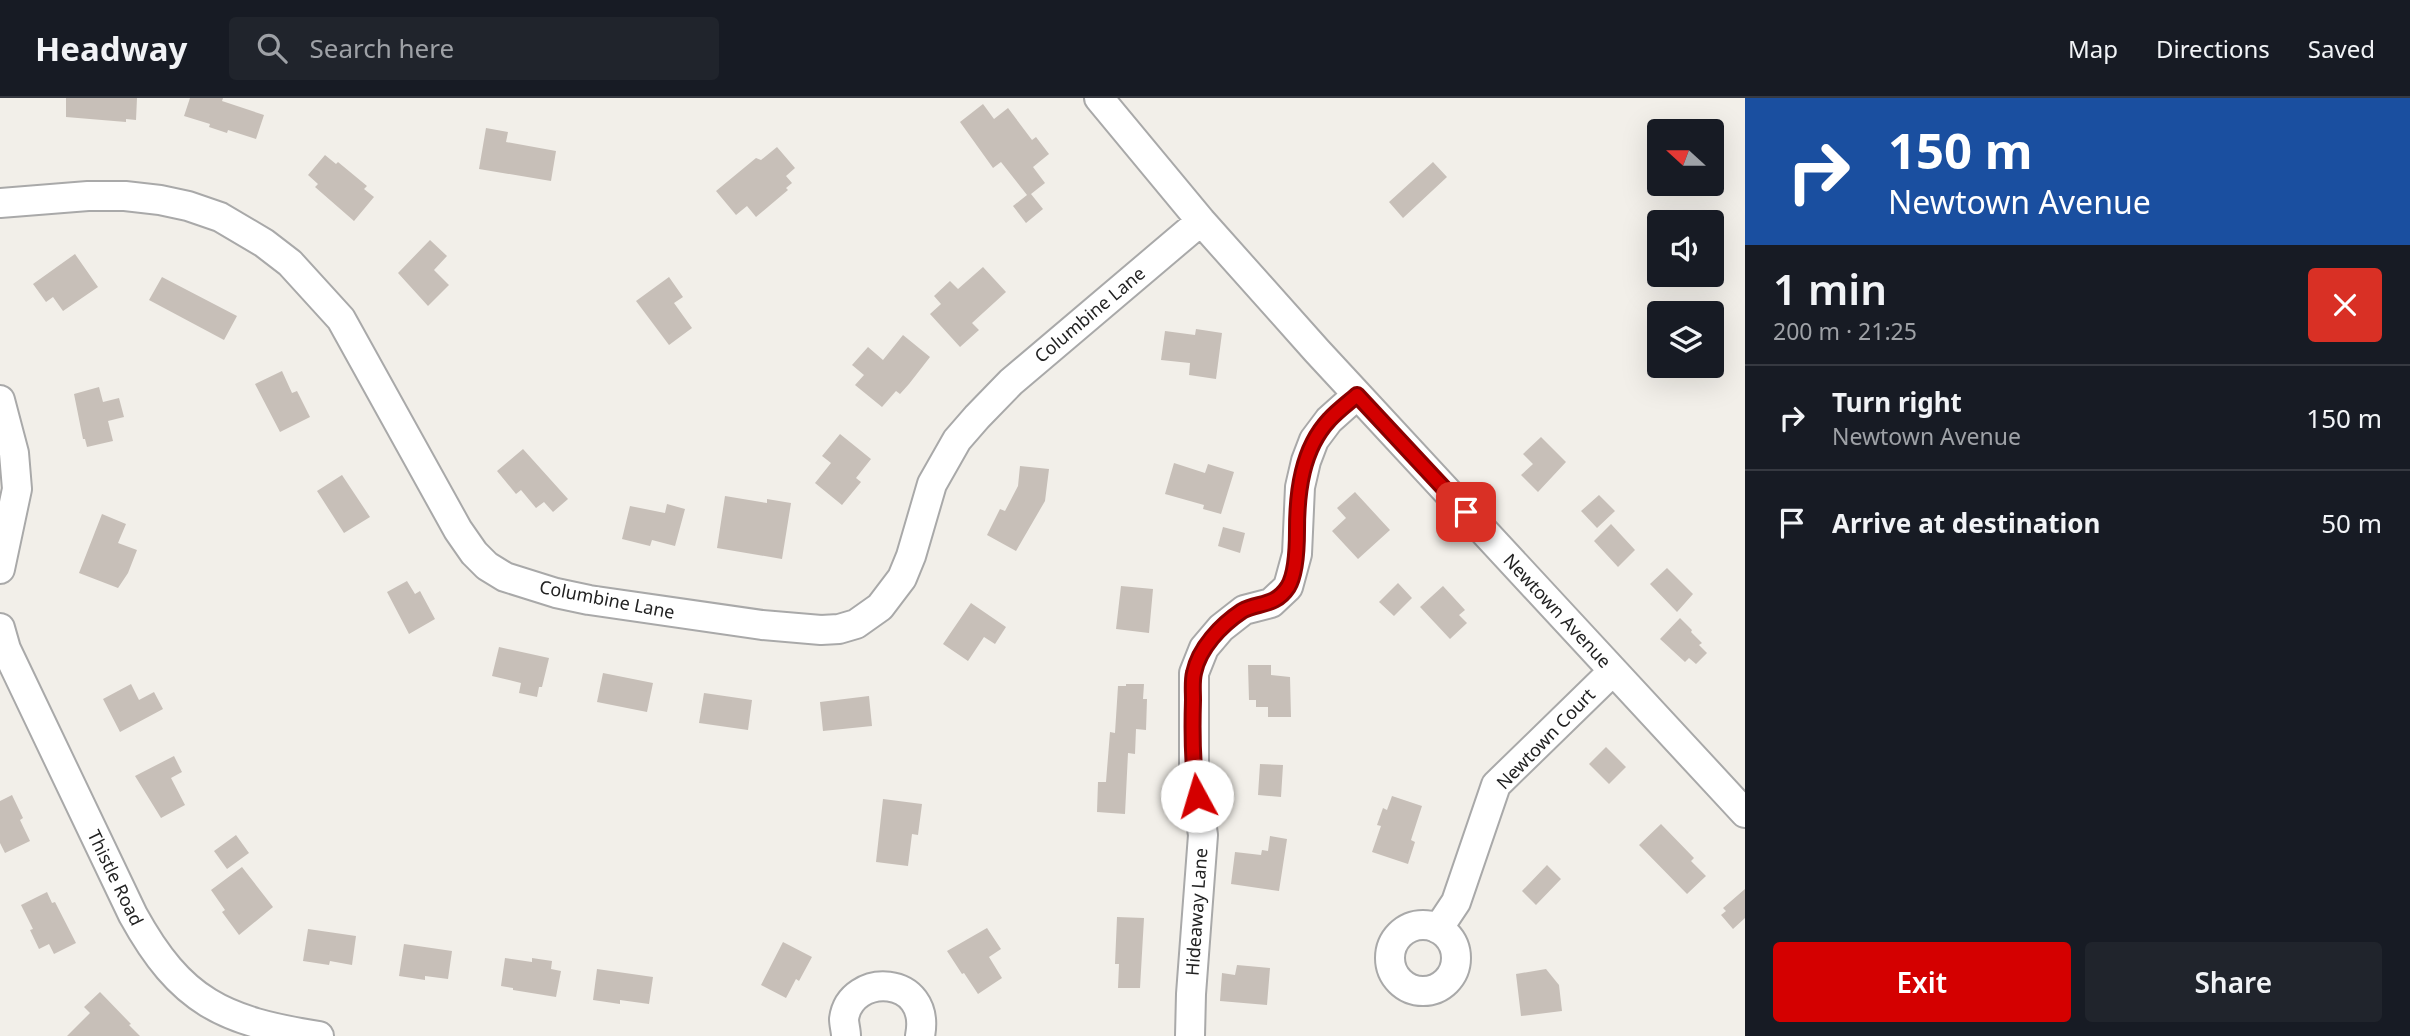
<!DOCTYPE html>
<html lang="en">
<head>
<meta charset="utf-8">
<style>
	body { margin:0; font-family:"Noto Sans",sans-serif; background:#20242c; color:#f1f3f6; height:100vh; display:flex; flex-direction:column; font-size:26px; white-space:nowrap }
	* { box-sizing:border-box; margin:0 }
	p { font-size:23px; color:#9ea1a6 }
	.icon { flex:none; width:38px; height:38px; fill:none; stroke:currentColor; stroke-width:2; stroke-linecap:round; stroke-linejoin:round }
	.map { position:relative; flex:1; overflow:hidden }
	.side { display:flex; flex-direction:column; background:#171b24; width:665px }
	.side>* { flex:none }
	.banner { background:#1a4fa0; color:#fff; overflow:hidden }
	.needle { width:46px; rotate:291deg }
	.tools { position:absolute; left:1647px; top:21px; display:grid; gap:14px }
	.tools a { display:grid; place-items:center; width:77px; height:77px; border-radius:7px; background:#171b24; box-shadow:0 7px 28px #0002; font-size:35px }
	.pin { position:absolute; display:grid; place-items:center; width:60px; height:60px; color:#fff; margin:-30px; border-radius:14px; box-shadow:0 4px 10px #0006 }
	.me { position:absolute; width:77px; margin:-38px; rotate:354deg; stroke-linejoin:round; filter:drop-shadow(0 0 5px #0008) }
	.turn { display:flex; align-items:center; gap:24px; height:147px; padding:0 28px; font-size:32px }
	.turn .icon { width:91px; height:91px; stroke-width:2.5 }
	.turn b { display:block; font-size:49px; line-height:60px }
	.round { display:grid; place-items:center; flex:none; width:74px; height:74px; border-radius:7px; background:#20242c }
	.summary { display:flex; align-items:center; justify-content:space-between; height:119px; padding:0 28px }
	h1 { font-size:42px; font-weight:600; line-height:52px }
	.action { display:flex; gap:14px; margin-top:auto; padding:14px 28px }
	.action a { flex:1; height:80px; border-radius:7px; background:#d40000; color:#fff; font-size:28px; font-weight:600; line-height:80px; text-align:center }
	.action a+a { background:#20242c; color:#f1f3f6 }
	ul { padding:0; list-style:none }
	li { display:flex; align-items:center; gap:21px; height:105px; padding:0 28px; border-top:2px solid #363941 }
	li div { flex:1 }
	li b { display:block; font-size:26px }
	li em { font-style:normal }
	header { display:flex; align-items:center; gap:42px; box-sizing:border-box; height:98px; padding:0 35px; background:#171b24; border-bottom:2px solid #363941 }
	header strong { font-size:33px }
	nav { display:flex; gap:38px; margin-inline-start:auto; font-size:24px }
	.search { width:490px; height:63px; background:#20242c; display:flex; align-items:center; gap:18px; box-sizing:border-box; padding:0 24px; border-radius:7px; color:#9ea1a6; font-size:26px }
	main { display:flex; flex:1; min-height:0 }
	.map>svg:first-child { display:block }
	.building { fill:#c7bfb8 }
	.lines { fill:none; stroke-linecap:round; stroke-linejoin:round }
	.minor-casing { stroke:#a9a9a9; stroke-width:32 }
	.minor { stroke:#fff; stroke-width:28 }
	.route-casing { stroke:#8a0000; stroke-width:18 }
	.route { stroke:#d40000; stroke-width:12 }
	.labels { text-anchor:middle; stroke-width:6; stroke-linejoin:round; paint-order:stroke }
	.street-label { font-size:18px; fill:#222; stroke:#fff }
</style>
</head>
<body>
<header>
<strong>Headway</strong>
<div class="search"><svg class="icon" aria-label="search" viewBox="0 0 24 24"><circle cx="10" cy="10" r="6"/><path d="M15 15l6 6"/></svg>Search here</div>
<nav><a>Map</a><a>Directions</a><a>Saved</a></nav>
</header>
<main>
<div class="map">
<svg width="1745" height="938" viewBox="0 0 1745 938">
	<rect width="100%" height="100%" fill="#f2efe9"/>
	<path class="building" d="M 66,0 L 137,0 L 136,22 L 126,21 L 126,24 L 66,19 Z
		M 190,0 L 223,0 L 222,3 L 264,17 L 256,41 L 228,32 L 227,35 L 209,29 L 210,26 L 184,18 Z
		M 983,6 L 994,21 L 1008,10 L 1032,42 L 1036,39 L 1049,56 L 1033,69 L 1045,85 L 1031,96 L 1043,111 L 1026,125 L 1013,108 L 1027,97 L 1001,64 L 993,70 L 960,24 Z
		M 486,30 L 508,34 L 506,44 L 556,53 L 551,83 L 479,71 Z
		M 777,49 L 795,70 L 786,78 L 792,85 L 786,90 L 788,92 L 756,119 L 747,108 L 736,117 L 716,93 L 756,60 L 761,62 Z
		M 325,57 L 336,66 L 338,64 L 367,88 L 364,91 L 374,99 L 354,123 L 315,89 L 318,86 L 308,77 Z
		M 1433,64 L 1447,79 L 1403,120 L 1389,104 Z
		M 430,142 L 447,158 L 434,172 L 449,187 L 428,208 L 398,175 Z
		M 75,156 L 98,189 L 63,213 L 53,199 L 46,204 L 33,186 Z
		M 983,169 L 1006,194 L 972,225 L 979,232 L 960,249 L 930,216 L 941,206 L 934,198 L 950,183 L 958,191 Z
		M 162,179 L 237,218 L 224,242 L 149,202 Z
		M 669,179 L 683,199 L 674,205 L 692,230 L 669,247 L 636,203 Z
		M 1196,231 L 1222,235 L 1216,281 L 1189,277 L 1190,265 L 1161,262 L 1165,233 L 1195,237 Z
		M 903,237 L 930,259 L 909,286 L 900,296 L 896,293 L 882,309 L 855,287 L 864,277 L 852,267 L 868,249 L 883,262 Z
		M 282,273 L 292,295 L 297,293 L 310,319 L 280,334 L 255,286 Z
		M 99,289 L 103,304 L 119,300 L 124,319 L 108,323 L 113,343 L 87,349 L 85,341 L 83,341 L 74,296 Z
		M 840,336 L 871,361 L 856,380 L 861,384 L 842,407 L 815,385 L 831,365 L 822,358 Z
		M 1541,339 L 1566,364 L 1538,394 L 1521,377 L 1533,366 L 1523,356 Z
		M 523,351 L 568,401 L 553,414 L 544,404 L 536,410 L 521,392 L 516,396 L 497,373 Z
		M 1174,365 L 1205,375 L 1208,366 L 1234,374 L 1221,416 L 1203,411 L 1204,407 L 1165,396 Z
		M 1020,368 L 1049,371 L 1045,403 L 1016,453 L 987,437 L 1000,411 L 1005,413 L 1018,388 Z
		M 342,377 L 370,419 L 344,435 L 317,393 Z
		M 1355,394 L 1390,432 L 1358,461 L 1332,433 L 1346,420 L 1337,410 Z
		M 1599,397 L 1615,413 L 1597,430 L 1581,413 Z
		M 725,398 L 767,405 L 767,401 L 791,405 L 782,461 L 717,450 Z
		M 667,406 L 685,411 L 675,448 L 652,442 L 650,448 L 622,441 L 630,408 L 665,415 Z
		M 102,416 L 126,426 L 118,445 L 137,452 L 128,475 L 118,490 L 79,475 Z
		M 1611,426 L 1635,452 L 1618,469 L 1594,443 Z
		M 1223,429 L 1245,435 L 1240,455 L 1218,448 Z
		M 1667,470 L 1693,496 L 1677,514 L 1650,486 Z
		M 407,483 L 415,496 L 420,493 L 435,521 L 409,536 L 387,494 Z
		M 1398,485 L 1412,500 L 1394,518 L 1379,504 Z
		M 1121,488 L 1153,491 L 1149,535 L 1116,531 Z
		M 1443,488 L 1465,512 L 1459,517 L 1467,525 L 1450,541 L 1420,509 Z
		M 971,505 L 1006,529 L 995,546 L 984,539 L 968,563 L 943,546 Z
		M 1680,520 L 1692,532 L 1691,534 L 1702,545 L 1699,547 L 1707,555 L 1696,566 L 1689,560 L 1685,564 L 1660,541 Z
		M 499,549 L 549,560 L 542,589 L 539,589 L 537,599 L 519,595 L 521,585 L 492,578 Z
		M 1248,567 L 1271,567 L 1271,577 L 1290,579 L 1291,619 L 1268,619 L 1268,609 L 1256,609 L 1256,602 L 1249,602 Z
		M 603,575 L 653,585 L 647,614 L 597,604 Z
		M 131,586 L 139,602 L 154,594 L 163,611 L 120,634 L 103,601 Z
		M 1126,586 L 1144,586 L 1143,601 L 1147,601 L 1146,632 L 1136,631 L 1135,656 L 1128,655 L 1125,716 L 1097,714 L 1098,684 L 1106,684 L 1110,634 L 1115,635 L 1118,588 L 1126,588 Z
		M 704,595 L 752,602 L 748,632 L 699,625 Z
		M 869,598 L 872,628 L 823,633 L 820,604 Z
		M 1606,649 L 1626,669 L 1609,686 L 1589,666 Z
		M 174,658 L 182,674 L 171,680 L 185,707 L 161,720 L 135,678 Z
		M 1260,666 L 1283,667 L 1281,699 L 1258,697 Z
		M 12,697 L 23,720 L 20,722 L 30,743 L 5,755 L 0,745 L 0,703 Z
		M 1392,698 L 1422,708 L 1411,742 L 1415,744 L 1408,766 L 1372,754 L 1381,728 L 1377,727 L 1383,710 L 1387,712 Z
		M 883,701 L 922,706 L 918,737 L 912,736 L 908,768 L 876,764 Z
		M 1661,726 L 1694,760 L 1691,763 L 1706,778 L 1687,796 L 1639,747 Z
		M 236,737 L 249,755 L 227,771 L 214,753 Z
		M 1270,738 L 1287,741 L 1279,793 L 1231,786 L 1235,754 L 1261,757 L 1262,752 L 1268,753 Z
		M 1547,767 L 1561,781 L 1536,807 L 1522,793 Z
		M 242,769 L 273,809 L 239,837 L 222,814 L 225,812 L 211,792 Z
		M 1745,791 L 1745,820 L 1733,831 L 1721,817 L 1726,813 L 1723,810 Z
		M 47,794 L 52,805 L 55,804 L 76,845 L 54,856 L 49,846 L 39,851 L 30,832 L 33,831 L 21,807 Z
		M 1117,819 L 1144,820 L 1140,890 L 1118,890 L 1119,866 L 1115,866 Z
		M 987,830 L 1001,851 L 989,859 L 1002,880 L 978,896 L 964,875 L 962,876 L 947,853 Z
		M 308,831 L 356,838 L 352,867 L 330,863 L 329,867 L 303,863 Z
		M 783,844 L 812,859 L 799,883 L 796,881 L 786,900 L 761,887 Z
		M 404,846 L 452,853 L 448,881 L 425,878 L 425,882 L 399,878 Z
		M 505,860 L 532,864 L 532,860 L 552,863 L 551,871 L 561,873 L 556,899 L 513,892 L 513,890 L 501,888 Z
		M 1237,867 L 1270,870 L 1267,907 L 1220,903 L 1222,875 L 1235,877 Z
		M 597,871 L 653,879 L 649,906 L 620,902 L 620,906 L 593,902 Z
		M 1546,871 L 1559,887 L 1562,913 L 1521,918 L 1516,876 Z
		M 100,894 L 131,926 L 129,927 L 140,938 L 67,938 L 90,915 L 84,909 Z"/>
	<g class="lines">
		<defs>
			<path id="minor" d="M 1099,0 L 1201,123 L 1317,253 L 1745,715
				M 0,105 L 88,98 L 125,98 L 160,102 L 188,108 L 220,119 L 264,145 L 290,165 L 341,221 L 458,432 L 474,455 L 487,468 L 505,479 L 556,495 L 589,502 L 762,527 L 821,532 L 839,531 L 856,526 L 880,509 L 902,480 L 911,458 L 932,386 L 957,342 L 977,319 L 1011,284 L 1201,123
				M 0,302 L 14,355 L 17,391 L 0,471
				M 0,530 L 6,551 L 133,817 C 181,904 223,923 319,938
				M1390 860a33 33 0 1 1 66 0a33 33 0 1 1-66 0Z
				M 1438,831 L 1456,804 L 1496,687 L 1613,573
				M 846,938 C 846,933 844,926 844,921 C 850,874 932,876 920,938
				M 1190,938 L 1191,896 L 1203,737 L 1194,678 L 1194,575 L 1204,550 L 1221,530 L 1244,512 L 1271,505 L 1288,489 L 1297,456 L 1300,389 L 1306,363 L 1314,342 L 1329,322 L 1357,297"/>
		</defs>
		<use href="#minor" class="minor-casing"/>
		<use href="#minor" class="minor"/>
	</g>
	<g class="lines">
		<defs>
			<path id="route" d="M 1197,698 C 1192,666 1192,634 1193,602 C 1193,593 1192,583 1194,575 C 1199,550 1221,527 1242,513 C 1258,504 1275,509 1288,489 C 1296,476 1297,448 1297,432 C 1297,394 1302,351 1329,322 C 1337,313 1348,305 1357,297 L 1466,414"/>
		</defs>
		<use href="#route" class="route-casing"/>
		<use href="#route" class="route"/>
	</g>
	<g class="labels">
		<g class="street-label">
			<text transform="translate(1090 217) rotate(-40)" y="6">Columbine Lane</text>
			<text transform="translate(607 502) rotate(11)" y="6">Columbine Lane</text>
			<text transform="translate(1557 513) rotate(47)" y="6">Newtown Avenue</text>
			<text transform="translate(1546 641) rotate(-46)" y="6">Newtown Court</text>
			<text transform="translate(115 780) rotate(64)" y="6">Thistle Road</text>
			<text transform="translate(1197 814) rotate(-86)" y="6">Hideaway Lane</text>
		</g>
	</g>
</svg>
<div class="tools">
<a><svg class="needle" viewBox="-14 -14 28 28"><path d="M0-13l5 13h-10z" fill="#e53935"/><path d="M0 13l5-13h-10z" fill="#9ea1a6"/></svg></a>
<a><svg class="icon" aria-label="sound" viewBox="0 0 24 24"><path d="M4 9h4l5-4v14l-5-4H4zM17 9q2 3 0 6"/></svg></a>
<a><svg class="icon" aria-label="layers" viewBox="0 0 24 24"><path d="M12 4l9 5-9 5-9-5zM3 14l9 5 9-5"/></svg></a>
</div>
<div class="pin" style="left:1466px;top:414px;background:#d93025"><svg class="icon" aria-label="arrive" viewBox="0 0 24 24"><path d="M6 21V4h12l-3 4 3 4H6"/></svg></div>
<svg class="me" style="left:1197px;top:698px" viewBox="-20 -20 40 40"><circle r="19" fill="#fff"/><path d="M0-13L10 11 0 6-10 11z" fill="#d40000"/></svg>
</div>
<section class="side">
<div class="banner">
<div class="turn"><svg class="icon" aria-label="right" viewBox="0 0 24 24"><path d="M7 20v-9h11M14 6l5 5-5 5"/></svg><div><b>150 m</b>Newtown Avenue</div></div>
</div>
<div class="summary"><div><h1>1 min</h1><p>200 m · 21:25</p></div><a class="round" style="background:#d93025;color:#fff"><svg class="icon" aria-label="close" viewBox="0 0 24 24"><path d="M6 6l12 12M18 6L6 18"/></svg></a></div>
<ul>
<li><svg class="icon" aria-label="right" viewBox="0 0 24 24"><path d="M7 20v-9h11M14 6l5 5-5 5"/></svg><div><b>Turn right</b><p>Newtown Avenue</p></div><em>150 m</em></li>
<li><svg class="icon" aria-label="arrive" viewBox="0 0 24 24"><path d="M6 21V4h12l-3 4 3 4H6"/></svg><div><b>Arrive at destination</b></div><em>50 m</em></li>
</ul>
<div class="action"><a>Exit</a><a>Share</a></div>
</section>
</main>
</body>
</html>
